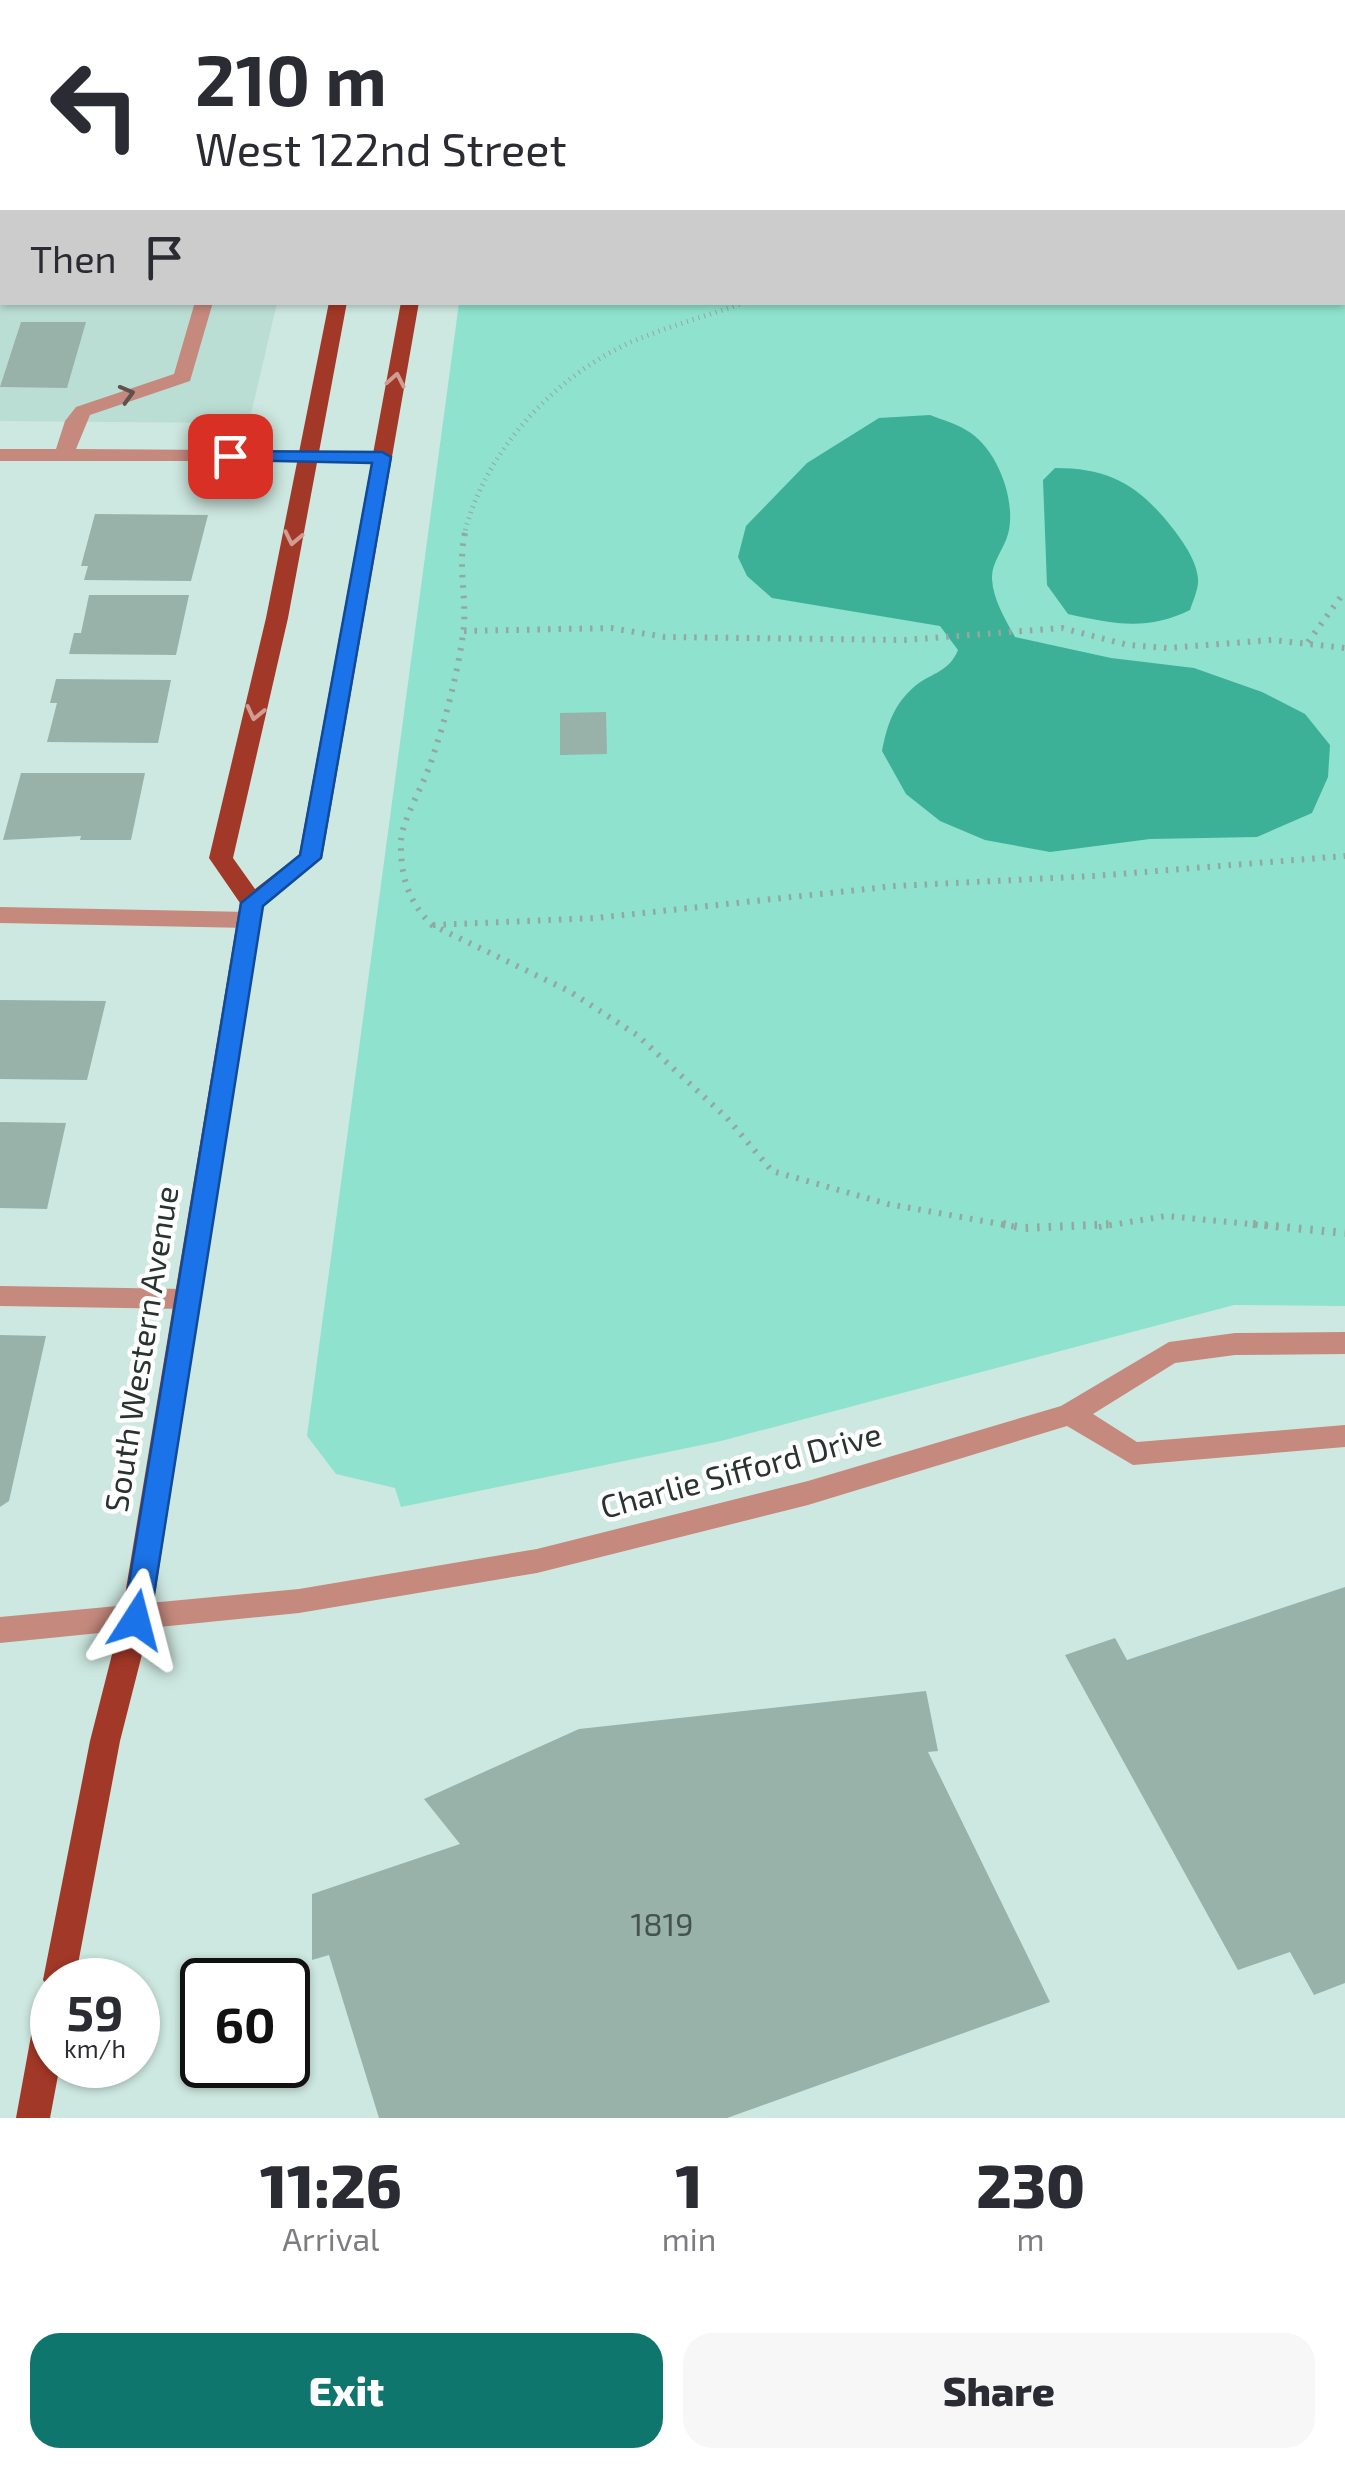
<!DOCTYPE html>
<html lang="en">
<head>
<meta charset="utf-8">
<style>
	body { margin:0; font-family:"Exo 2",sans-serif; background:#f7f7f7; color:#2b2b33; height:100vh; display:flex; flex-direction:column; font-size:38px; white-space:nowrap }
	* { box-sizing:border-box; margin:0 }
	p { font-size:32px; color:#7c7c81 }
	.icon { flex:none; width:55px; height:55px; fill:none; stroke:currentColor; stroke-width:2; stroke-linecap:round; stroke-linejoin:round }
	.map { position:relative; height:2118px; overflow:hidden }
	.panel { display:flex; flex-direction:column; background:#fff; flex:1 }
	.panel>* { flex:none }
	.hud { position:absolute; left:0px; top:0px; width:1345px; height:305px; box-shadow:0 2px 8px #0004; background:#fff; color:#2b2b33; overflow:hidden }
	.speed { position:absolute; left:30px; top:1958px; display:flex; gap:20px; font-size:50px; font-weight:700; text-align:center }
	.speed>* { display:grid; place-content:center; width:130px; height:130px; border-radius:50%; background:#fff; box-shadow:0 2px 8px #0004; line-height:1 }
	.speed small { font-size:25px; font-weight:400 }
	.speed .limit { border:5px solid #111; border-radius:15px; background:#fff; color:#111 }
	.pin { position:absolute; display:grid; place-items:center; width:85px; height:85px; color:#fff; margin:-42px; border-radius:20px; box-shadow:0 5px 15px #0006 }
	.me { position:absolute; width:110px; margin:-55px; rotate:9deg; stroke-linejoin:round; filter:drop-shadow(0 0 8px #0008) }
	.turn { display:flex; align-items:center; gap:35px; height:210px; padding:0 30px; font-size:45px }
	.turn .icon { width:130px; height:130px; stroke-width:2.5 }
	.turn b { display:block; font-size:70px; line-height:85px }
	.then { display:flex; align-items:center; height:95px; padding:0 30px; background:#0003; gap:20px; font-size:38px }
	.eta { display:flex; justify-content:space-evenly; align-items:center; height:170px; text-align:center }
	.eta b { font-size:60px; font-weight:800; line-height:70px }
	.action { display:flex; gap:20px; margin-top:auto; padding:20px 30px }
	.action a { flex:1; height:115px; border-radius:30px; background:#0f766e; color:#fff; font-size:40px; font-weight:800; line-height:115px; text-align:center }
	.action a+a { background:#f7f7f7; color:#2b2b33 }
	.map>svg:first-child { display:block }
	.built { fill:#bbded4 }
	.green { fill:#8fe2cd }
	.water { fill:#3db098 }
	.building { fill:#98b2aa }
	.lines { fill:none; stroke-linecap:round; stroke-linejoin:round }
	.path-far2 { stroke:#93a8a1; stroke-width:5; stroke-dasharray:1 5; stroke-linecap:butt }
	.path-far1 { stroke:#93a8a1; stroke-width:6; stroke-dasharray:2.5 8; stroke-linecap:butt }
	.path { stroke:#93a8a1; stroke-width:8; stroke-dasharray:2.5 9; stroke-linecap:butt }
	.minor { fill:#c5897d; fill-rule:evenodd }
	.major { fill:#a23827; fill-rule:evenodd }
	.oneway { stroke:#d09c93 }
	.oneway2 { stroke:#60514b }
	.route { fill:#1a73e8; stroke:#114b97; stroke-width:2.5 }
	.labels { text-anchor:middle; stroke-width:9; stroke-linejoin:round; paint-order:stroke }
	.street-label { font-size:32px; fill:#293330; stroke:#fff }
	.near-number-label { font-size:32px; fill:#45534e }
</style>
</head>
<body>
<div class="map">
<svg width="1345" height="2118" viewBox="0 0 1345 2118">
	<rect width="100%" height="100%" fill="#cde8e0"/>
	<path class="built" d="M 0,0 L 347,0 L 2,2 L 2,302 L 277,303 L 251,414 L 224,423 L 0,421 Z"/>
	<path class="green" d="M 499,0 L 1345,0 L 1345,1306 L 1234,1305 L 721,1441 L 401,1507 L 395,1488 L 336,1474 L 307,1436 L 459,303 L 1342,302 L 1342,2 Z"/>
	<path class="water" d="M 930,415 C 942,420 955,423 966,430 C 997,447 1017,501 1008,534 C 1004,549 991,563 992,579 C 993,599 1005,619 1015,637 L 1111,658 L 1194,668 L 1262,692 L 1305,714 L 1330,745 L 1328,777 L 1312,813 L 1257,837 L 1150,839 L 1050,852 L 985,840 L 940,821 L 906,794 L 882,751 C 887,725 894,704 915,686 C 933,672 949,672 958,650 L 940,626 L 772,598 L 747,576 L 738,557 L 746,526 L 807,463 L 879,418 Z
		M 1055,468 C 1111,468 1140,486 1174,530 C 1184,543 1197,562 1198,579 C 1199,588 1193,601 1190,610 C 1148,631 1113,624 1068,614 L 1047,585 L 1043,480 Z"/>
	<path class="building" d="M 21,322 L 86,322 L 67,388 L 0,387 Z
		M 95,514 L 208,515 L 191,581 L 84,580 L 88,566 L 81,566 Z
		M 89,595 L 189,595 L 176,655 L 69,654 L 74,633 L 81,633 Z
		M 56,679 L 171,680 L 158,743 L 47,742 L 57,703 L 50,703 Z
		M 606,712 L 607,754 L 560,755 L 560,713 Z
		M 21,773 L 145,773 L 131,840 L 80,840 L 81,836 L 3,840 Z
		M 0,1000 L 106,1001 L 87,1080 L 0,1079 Z
		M 0,1122 L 66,1123 L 47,1209 L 0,1208 Z
		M 0,1335 L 46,1336 L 9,1501 L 0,1507 Z
		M 1345,1587 L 1345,1983 L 1314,1995 L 1290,1952 L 1238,1970 L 1065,1655 L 1115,1638 L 1127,1660 Z
		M 926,1691 L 938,1751 L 928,1752 L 1050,2002 L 727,2118 L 379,2118 L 329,1955 L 312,1960 L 312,1894 L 460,1844 L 424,1799 L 579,1729 Z"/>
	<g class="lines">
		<path class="path-far2" d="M 837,2 L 847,0
			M 1078,2 L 1088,0
			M 464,536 C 483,452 557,373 636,340 C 672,325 710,315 746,302"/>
		<path class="path-far1" d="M 465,533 C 457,567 468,601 463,634 C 457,677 445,721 431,762 C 424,784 402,820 401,841 C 400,874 408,902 432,925 L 569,991 L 637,1035 L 727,1118 L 772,1171 L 888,1204 L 1017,1227
			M 464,631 L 611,628 L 665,637 L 905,640 L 1062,628 L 1128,645 L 1167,648 L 1272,640 L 1345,648
			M 1308,642 L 1345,591
			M 433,925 L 596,918 L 895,886 L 1094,876 L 1345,856
			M 1099,1227 L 1166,1216 L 1280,1227"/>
		<path class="path" d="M 1003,1224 L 1024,1228 L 1115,1224
			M 1253,1224 L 1345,1233"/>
		<path class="minor" d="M 195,302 L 213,302 L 190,381 L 90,415 L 76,449 L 381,451 L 391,457 L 388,461 L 0,461 L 0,449 L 56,449 L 65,421 L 76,407 L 174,374 Z
			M 0,907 L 249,912 L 261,920 L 249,928 L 0,923 Z
			M 0,1286 L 188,1289 L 198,1292 L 202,1299 L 198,1306 L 188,1309 L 0,1306 Z
			M 1345,1332 L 1345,1354 L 1235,1355 L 1175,1363 L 1093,1414 L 1137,1442 L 1345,1425 L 1345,1447 L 1133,1465 L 1067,1426 L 808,1505 L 537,1573 L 299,1613 L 0,1643 L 0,1617 L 299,1589 L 537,1549 L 808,1481 L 1061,1406 L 1169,1342 L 1235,1333 Z"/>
		<path class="major" d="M 389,0 L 405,0 L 405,2 L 389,2 Z
			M 452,0 L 468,0 L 468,2 L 452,2 Z
			M 329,302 L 347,302 L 288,618 L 233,858 L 255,889 L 299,855 L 401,302 L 419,302 L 322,858 L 263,906 L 151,1619 L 120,1741 L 75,1980 L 52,1980 L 52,1993 L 43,1980 L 90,1741 L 121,1619 L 240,903 L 209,858 L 266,618 Z
			M 52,1998 L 52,2065 L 60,2065 L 50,2118 L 16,2118 L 35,2014 L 40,2003 Z"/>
	</g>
	<defs><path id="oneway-chevron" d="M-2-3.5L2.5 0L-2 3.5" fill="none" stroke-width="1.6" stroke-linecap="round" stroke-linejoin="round" transform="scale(2.5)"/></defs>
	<g class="oneway">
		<use href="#oneway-chevron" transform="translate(396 380) rotate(-79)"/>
		<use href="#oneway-chevron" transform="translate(293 538) rotate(102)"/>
		<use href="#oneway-chevron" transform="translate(255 713) rotate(103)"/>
	</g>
	<use class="oneway2" href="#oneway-chevron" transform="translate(127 394) rotate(-16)"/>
	<path class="route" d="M 230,451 L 382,452 L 391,457 L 321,858 L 263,906 L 150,1620 L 146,1628 L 136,1631 L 127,1628 L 123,1620 L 241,903 L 300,855 L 372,463 L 223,460 L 220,456 Z"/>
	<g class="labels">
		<g class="street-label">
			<text transform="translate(142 1349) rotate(-81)" y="11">South Western Avenue</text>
			<text transform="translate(741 1471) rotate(-15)" y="11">Charlie Sifford Drive</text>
		</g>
		<g class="near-number-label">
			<text x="662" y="1936">1819</text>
		</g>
	</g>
</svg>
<div class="speed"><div>59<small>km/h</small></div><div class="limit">60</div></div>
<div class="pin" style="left:230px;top:456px;background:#d93025"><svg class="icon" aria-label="arrive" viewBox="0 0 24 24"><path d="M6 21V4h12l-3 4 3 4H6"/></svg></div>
<svg class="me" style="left:136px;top:1620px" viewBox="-20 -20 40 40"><path d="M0-17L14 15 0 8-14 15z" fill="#1a73e8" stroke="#fff" stroke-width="4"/></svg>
<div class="hud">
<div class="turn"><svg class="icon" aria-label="left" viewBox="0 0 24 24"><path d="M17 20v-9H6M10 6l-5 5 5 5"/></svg><div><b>210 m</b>West 122nd Street</div></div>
<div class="then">Then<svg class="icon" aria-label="arrive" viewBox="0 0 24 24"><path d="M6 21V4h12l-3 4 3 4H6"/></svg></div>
</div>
</div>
<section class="panel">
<div class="eta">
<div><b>11:26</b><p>Arrival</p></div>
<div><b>1</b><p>min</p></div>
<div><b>230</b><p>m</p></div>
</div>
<div class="action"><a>Exit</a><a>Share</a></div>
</section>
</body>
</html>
